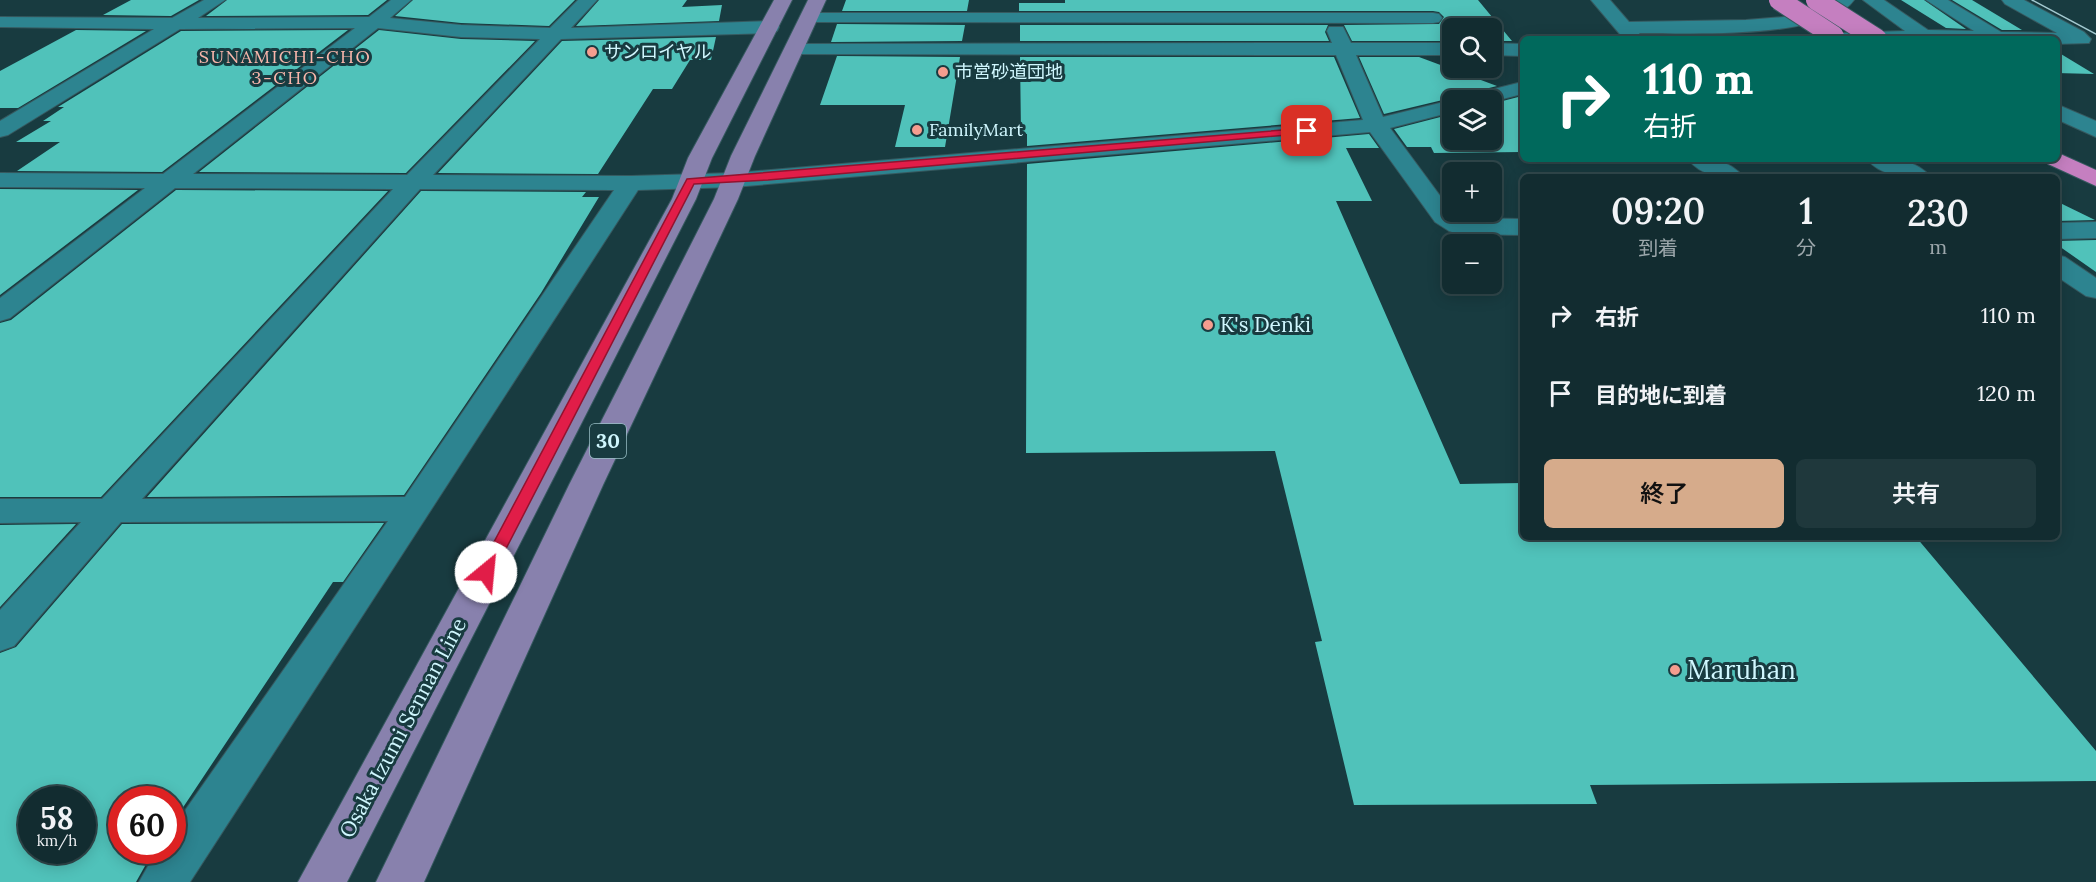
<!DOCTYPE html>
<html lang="ja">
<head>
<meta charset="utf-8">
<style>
	body { margin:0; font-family:Lora,"Noto Sans JP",serif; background:#1f383c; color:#f1f3f6; height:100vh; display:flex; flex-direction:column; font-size:22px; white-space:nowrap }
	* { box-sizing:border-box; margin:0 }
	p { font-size:20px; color:#9ca7ab }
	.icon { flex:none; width:33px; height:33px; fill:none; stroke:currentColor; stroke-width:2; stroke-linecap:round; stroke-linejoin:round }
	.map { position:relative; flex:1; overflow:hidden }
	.panel { position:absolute; left:1520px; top:174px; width:540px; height:366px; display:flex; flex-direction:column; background:#122c30; border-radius:9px; box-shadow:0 3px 15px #0003,0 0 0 2px #31484c }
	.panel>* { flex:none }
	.hud { position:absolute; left:1520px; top:36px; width:540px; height:126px; border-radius:9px; box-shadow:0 3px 15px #0003,0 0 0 2px #31484c; background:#00695c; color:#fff; overflow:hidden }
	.tools { position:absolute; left:1442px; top:18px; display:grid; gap:12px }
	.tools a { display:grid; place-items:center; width:60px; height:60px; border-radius:9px; background:#122c30; box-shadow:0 3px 15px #0003,0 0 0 2px #31484c; font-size:30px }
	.speed { position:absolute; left:18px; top:786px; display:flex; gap:12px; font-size:30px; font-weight:700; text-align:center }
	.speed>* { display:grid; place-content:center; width:78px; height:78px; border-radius:50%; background:#122c30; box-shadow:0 3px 15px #0003,0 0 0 2px #31484c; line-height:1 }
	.speed small { font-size:15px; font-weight:400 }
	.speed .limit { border:9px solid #d22; background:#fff; color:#111 }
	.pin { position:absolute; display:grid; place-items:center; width:51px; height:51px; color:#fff; margin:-26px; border-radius:12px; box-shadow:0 3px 9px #0006 }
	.me { position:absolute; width:66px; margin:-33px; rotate:28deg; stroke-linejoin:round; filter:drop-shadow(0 0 4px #0008) }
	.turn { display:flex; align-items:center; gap:21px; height:126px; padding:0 24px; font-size:27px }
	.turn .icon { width:78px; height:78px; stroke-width:2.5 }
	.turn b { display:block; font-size:42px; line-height:51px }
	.eta { display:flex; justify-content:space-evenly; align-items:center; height:102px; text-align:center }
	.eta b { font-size:36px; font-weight:600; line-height:42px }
	.primary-button { display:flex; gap:12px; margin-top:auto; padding:12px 24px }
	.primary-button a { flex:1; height:69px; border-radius:9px; background:#d6ab8b; color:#111; font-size:24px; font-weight:600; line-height:69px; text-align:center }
	.primary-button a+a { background:#1f383c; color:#f1f3f6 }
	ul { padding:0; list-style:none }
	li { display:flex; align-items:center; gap:18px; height:78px; padding:0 24px }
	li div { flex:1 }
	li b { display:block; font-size:22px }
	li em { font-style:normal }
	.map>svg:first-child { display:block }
	.building { fill:#50c2ba; fill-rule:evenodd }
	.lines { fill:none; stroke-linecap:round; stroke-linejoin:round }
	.street-casing { stroke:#36595f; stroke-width:2 }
	.primary-casing { stroke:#36595f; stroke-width:2 }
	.highway-casing { stroke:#36595f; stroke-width:2 }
	.street { fill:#2d8490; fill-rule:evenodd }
	.primary { fill:#8881ad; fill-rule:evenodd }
	.highway { fill:#c57fc0; fill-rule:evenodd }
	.tram { stroke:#a4cad1; stroke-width:1.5 }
	.highway-bridge-casing { stroke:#36595f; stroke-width:22; stroke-linecap:butt }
	.highway-bridge { stroke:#c57fc0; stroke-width:20 }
	.route { fill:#e11d48; stroke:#92132f; stroke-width:1.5 }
	.poi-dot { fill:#f59d8f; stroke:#183b40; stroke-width:2 }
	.labels { text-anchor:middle; stroke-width:6; stroke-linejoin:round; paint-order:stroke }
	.far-poi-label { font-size:18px; fill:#d0f7fe; stroke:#183b40; text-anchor:start }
	.far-neighbourhood-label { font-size:18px; letter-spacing:1.5px; fill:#fab7ac; stroke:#183b40 }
	.shield { fill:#183b40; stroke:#99bfc5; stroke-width:1.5 }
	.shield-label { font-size:20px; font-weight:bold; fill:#d0f7fe }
	.poi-label { font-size:21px; fill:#d0f7fe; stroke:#183b40; text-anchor:start }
	.street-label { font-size:21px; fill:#d0f7fe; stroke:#183b40 }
	.near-poi-label { font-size:26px; fill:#d0f7fe; stroke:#183b40; text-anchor:start }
</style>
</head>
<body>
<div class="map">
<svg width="2096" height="882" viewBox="0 0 2096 882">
	<rect width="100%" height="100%" fill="#183b40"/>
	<path class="building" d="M 131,0 L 199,0 L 171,16 L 103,15 Z
		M 227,0 L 387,0 L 368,15 L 206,16 Z
		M 413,0 L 575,0 L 549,26 L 461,23 L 395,16 Z
		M 599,0 L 687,0 L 682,7 L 722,5 L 719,21 L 576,26 Z
		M 846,0 L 969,0 L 967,11 L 842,11 Z
		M 1065,0 L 1478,0 L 1512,41 L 1491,41 L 1491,28 L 1452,28 L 1452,41 L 1352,41 L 1344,25 L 1439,24 L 1444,17 L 1439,12 L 1433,11 L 1019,11 L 1019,3 L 1065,3 Z
		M 1901,0 L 1924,0 L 1966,29 L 1946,28 Z
		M 1952,0 L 1972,0 L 2022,30 L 2002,30 Z
		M 837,24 L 965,25 L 962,41 L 831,42 Z
		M 1020,25 L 1328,25 L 1325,32 L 1329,41 L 1020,41 Z
		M 76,30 L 146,31 L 18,108 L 0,108 L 0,71 Z
		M 348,30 L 162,172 L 17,171 L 60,142 L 16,142 L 51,121 L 43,121 L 64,107 L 58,107 L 181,31 Z
		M 379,30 L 461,39 L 535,41 L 406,173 L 199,172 Z
		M 716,37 L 711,60 L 690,60 L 672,89 L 653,89 L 598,174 L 438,173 L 562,41 Z
		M 2056,51 L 2094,74 L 2056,73 Z
		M 837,56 L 960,57 L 945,147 L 895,147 L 905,105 L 820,105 Z
		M 1020,57 L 1334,57 L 1360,118 L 1027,146 L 1027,134 L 1021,134 Z
		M 1359,57 L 1419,57 L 1497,86 L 1465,94 L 1460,100 L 1451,98 L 1384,114 Z
		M 1522,96 L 1522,152 L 1434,153 L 1431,147 L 1407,147 L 1394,129 L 1452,114 L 1452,140 L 1491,140 L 1491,104 Z
		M 1369,134 L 1379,148 L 1346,148 L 1372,201 L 1336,201 L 1460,484 L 1522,483 L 1522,537 L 1916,537 L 2096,751 L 2096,781 L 1590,785 L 1597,804 L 1354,805 L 1315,642 L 1322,641 L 1275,451 L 1026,453 L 1027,164 Z
		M 0,189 L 138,190 L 0,295 Z
		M 176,190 L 388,191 L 101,497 L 0,497 L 0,323 L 11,320 Z
		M 421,191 L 586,192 L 582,197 L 599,197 L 541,293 L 404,495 L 147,497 Z
		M 2056,201 L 2095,220 L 2056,221 Z
		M 2096,240 L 2096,272 L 2056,244 L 2056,241 Z
		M 384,523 L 343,582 L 333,582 L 172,824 L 172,800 L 122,800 L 122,850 L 154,850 L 136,882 L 0,882 L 0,653 L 16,647 L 122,524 ZM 32,800 L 82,800 L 82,850 L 32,850 Z
		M 76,524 L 0,607 L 0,525 Z"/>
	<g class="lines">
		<defs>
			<path id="street" d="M 204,0 L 225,0 L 198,18 L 369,17 L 391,0 L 411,0 L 390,18 L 461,25 L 550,28 L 578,0 L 597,0 L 571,28 L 770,21 L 777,23 L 779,27 L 777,31 L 770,33 L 561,39 L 433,175 L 631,176 L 734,173 L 1363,120 L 1336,55 L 787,54 L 784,50 L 787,46 L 794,44 L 1332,43 L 1327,31 L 1329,27 L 1343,27 L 1351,43 L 1452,43 L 1452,55 L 1356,55 L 1383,117 L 1452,100 L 1456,100 L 1452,100 L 1452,112 L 1390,128 L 1452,212 L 1464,218 L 1522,219 L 1522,235 L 1458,234 L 1449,231 L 1435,222 L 1370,132 L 734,187 L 638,190 L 190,882 L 139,882 L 157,850 L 172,850 L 172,829 L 388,521 L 121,522 L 14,646 L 0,651 L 0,610 L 81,522 L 0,523 L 0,499 L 102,499 L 393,189 L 175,188 L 10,318 L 0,321 L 0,298 L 145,188 L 0,187 L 0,173 L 163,174 L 355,28 L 180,29 L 8,135 L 0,137 L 0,121 L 154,29 L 0,27 L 0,17 L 172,18 ZM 378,28 L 461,37 L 540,39 L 407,175 L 193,174 ZM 420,189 L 614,190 L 405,497 L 142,499 Z
				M 1591,0 L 1610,0 L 1629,22 L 1746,20 L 1796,16 L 1812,12 L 1832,0 L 1854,0 C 1826,40 1686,33 1639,33 L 1643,39 L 1624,39 Z
				M 1863,0 L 1884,0 L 1928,30 L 1974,31 L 1926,0 L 1948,0 L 2001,32 L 2057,33 L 2005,4 L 2002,0 L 2024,0 L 2084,32 L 2091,39 L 2089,43 L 2056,44 L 2056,39 L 1916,39 L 1909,34 L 1908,39 L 1833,39 L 1835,35 L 1842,33 L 1905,31 Z
				M 809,13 L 1433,13 L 1439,14 L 1442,18 L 1439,22 L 1433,23 L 803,22 L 800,18 L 803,14 Z
				M 1491,43 L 1522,44 L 1522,56 L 1491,55 Z
				M 1522,82 L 1522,94 L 1491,102 L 1462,100 L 1466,96 Z
				M 2056,104 L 2096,121 L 2096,137 L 2056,119 Z
				M 1688,159 C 1708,159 1730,159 1743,177 C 1723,177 1701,177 1688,159 Z
				M 1867,159 C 1888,159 1917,158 1930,177 C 1910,177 1881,178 1867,159 Z
				M 2096,222 L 2096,238 L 2056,239 L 2056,223 Z
				M 2056,255 L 2065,257 L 2096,278 L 2096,298 L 2086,296 L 2056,276 Z"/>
			<path id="primary" d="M 774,0 L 792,0 L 712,158 L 696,199 L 347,882 L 298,882 L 672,199 L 688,158 Z
				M 808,0 L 826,0 L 755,156 L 738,199 L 603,485 L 424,882 L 376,882 L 569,485 L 714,199 L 731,156 Z"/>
			<path id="highway" d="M 2056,152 L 2096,170 L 2096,186 L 2048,164 L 2044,159 L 2056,159 Z"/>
		</defs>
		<use href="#street" class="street-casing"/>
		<use href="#primary" class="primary-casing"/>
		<use href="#highway" class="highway-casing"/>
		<use href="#street" class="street"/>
		<use href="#primary" class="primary"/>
		<use href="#highway" class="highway"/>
		<path class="tram" d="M 2032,0 L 2096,34"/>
		<defs>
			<path id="highway-bridge" d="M 1779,0 L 1834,36
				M 1816,0 L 1877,39"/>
		</defs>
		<use href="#highway-bridge" class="highway-bridge-casing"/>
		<use href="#highway-bridge" class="highway-bridge"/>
	</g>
	<path class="route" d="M 1307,128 L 1310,129 L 1310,133 L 768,180 L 694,184 L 494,572 L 492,576 L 481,576 L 478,572 L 687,179 Z"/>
	<g class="poi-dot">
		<circle cx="592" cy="52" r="6"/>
		<circle cx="943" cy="72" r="6"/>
		<circle cx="917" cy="130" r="6"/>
		<circle cx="1208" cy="325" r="6"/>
		<circle cx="1675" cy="670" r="6"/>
	</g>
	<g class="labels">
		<g class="far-poi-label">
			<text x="604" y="58">サンロイヤル</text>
			<text x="955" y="78">市営砂道団地</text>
			<text x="929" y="136">FamilyMart</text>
		</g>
		<g class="far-neighbourhood-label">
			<text x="285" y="63">SUNAMICHI-CHO<tspan x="285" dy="21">3-CHO</tspan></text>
		</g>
		<rect class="shield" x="590" y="424" width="36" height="34" rx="4.5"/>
		<g class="shield-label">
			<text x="608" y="448">30</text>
		</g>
		<g class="poi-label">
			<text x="1220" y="332">K's Denki</text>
		</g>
		<g class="street-label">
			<text transform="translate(403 728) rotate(-62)" y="7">Osaka Izumi Sennan Line</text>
		</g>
		<g class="near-poi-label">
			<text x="1687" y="679">Maruhan</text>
		</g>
	</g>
</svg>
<div class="tools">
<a><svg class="icon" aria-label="search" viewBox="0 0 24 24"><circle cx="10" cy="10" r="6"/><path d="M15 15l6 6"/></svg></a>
<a><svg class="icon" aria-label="layers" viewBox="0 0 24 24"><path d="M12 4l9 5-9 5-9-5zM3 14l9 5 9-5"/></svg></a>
<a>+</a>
<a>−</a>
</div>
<div class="speed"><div>58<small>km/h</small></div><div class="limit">60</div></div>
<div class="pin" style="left:1307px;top:131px;background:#d93025"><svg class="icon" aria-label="arrive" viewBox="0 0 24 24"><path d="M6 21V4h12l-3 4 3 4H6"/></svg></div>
<svg class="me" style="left:486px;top:572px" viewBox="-20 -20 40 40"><circle r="19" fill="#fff"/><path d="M0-13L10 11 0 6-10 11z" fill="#e11d48"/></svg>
<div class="hud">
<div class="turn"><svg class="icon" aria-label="right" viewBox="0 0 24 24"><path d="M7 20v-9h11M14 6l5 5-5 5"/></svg><div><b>110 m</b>右折</div></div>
</div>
<section class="panel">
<div class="eta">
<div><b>09:20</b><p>到着</p></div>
<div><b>1</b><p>分</p></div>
<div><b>230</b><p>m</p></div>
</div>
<ul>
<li><svg class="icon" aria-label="right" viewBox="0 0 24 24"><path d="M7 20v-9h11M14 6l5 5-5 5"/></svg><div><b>右折</b></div><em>110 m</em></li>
<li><svg class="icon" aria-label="arrive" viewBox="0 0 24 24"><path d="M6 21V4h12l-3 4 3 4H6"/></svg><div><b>目的地に到着</b></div><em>120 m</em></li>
</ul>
<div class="primary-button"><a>終了</a><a>共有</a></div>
</section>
</div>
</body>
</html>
